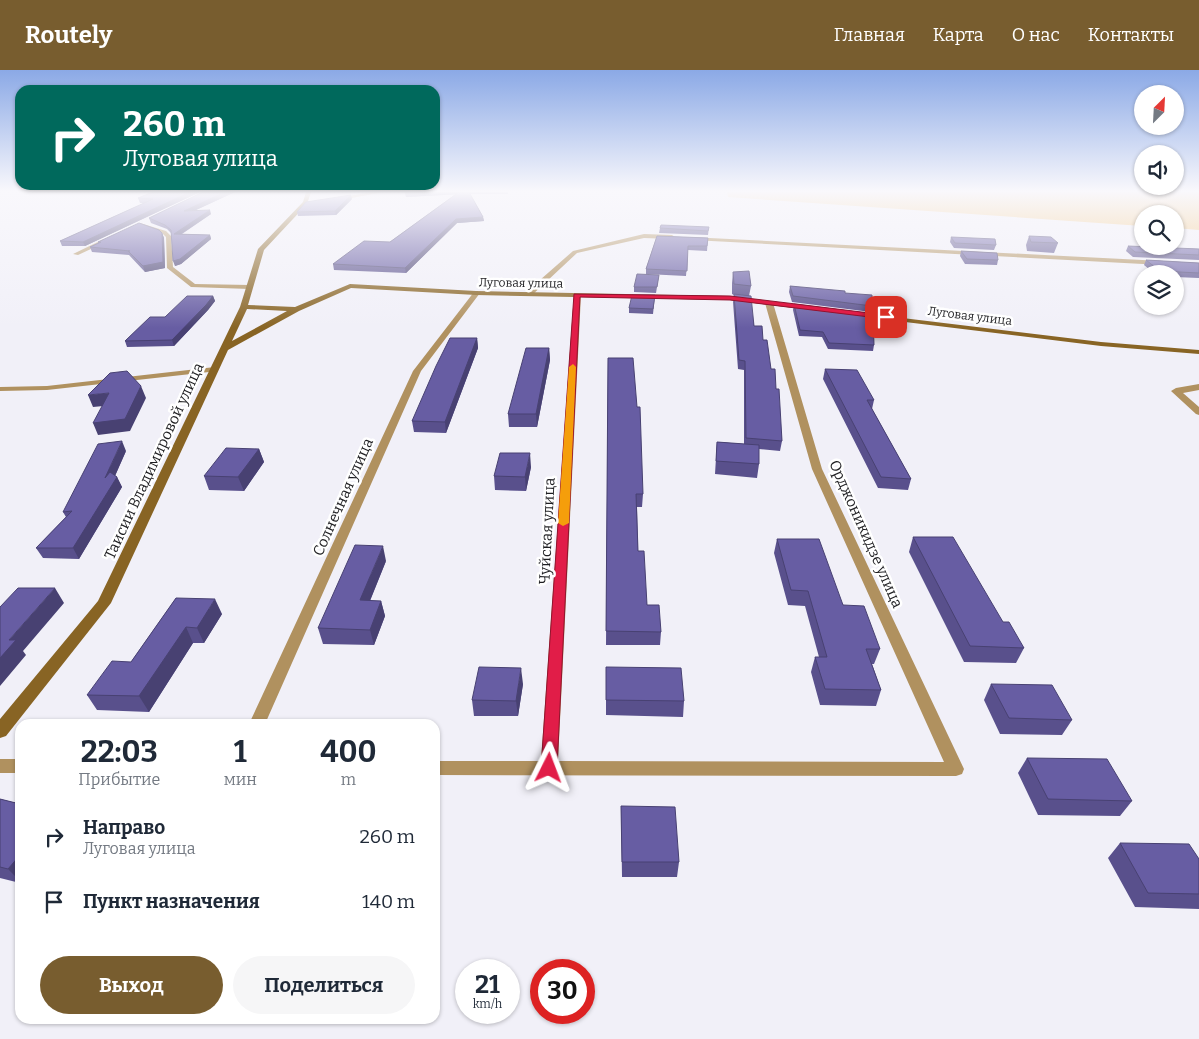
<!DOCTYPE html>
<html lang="ru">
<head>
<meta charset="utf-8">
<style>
	body { margin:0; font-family:Bitter,serif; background:#f6f6f7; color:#1f2937; height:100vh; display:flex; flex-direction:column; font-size:19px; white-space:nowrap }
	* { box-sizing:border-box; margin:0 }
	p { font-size:16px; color:#747a83 }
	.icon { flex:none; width:28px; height:28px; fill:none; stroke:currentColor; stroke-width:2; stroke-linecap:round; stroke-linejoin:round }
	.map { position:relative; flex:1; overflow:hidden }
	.sheet { position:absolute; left:15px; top:649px; width:425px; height:305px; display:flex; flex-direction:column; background:#fff; border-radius:15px; box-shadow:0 1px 4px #0004 }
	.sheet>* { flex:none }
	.top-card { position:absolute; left:15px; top:15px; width:425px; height:105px; border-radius:15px; box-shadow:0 1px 4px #0004; background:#00695c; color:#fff; overflow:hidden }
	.needle { width:32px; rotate:24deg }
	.controls { position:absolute; left:1134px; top:15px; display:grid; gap:10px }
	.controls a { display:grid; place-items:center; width:50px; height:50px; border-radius:50%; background:#fff; box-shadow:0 1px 4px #0004; font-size:25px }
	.speed { position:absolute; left:455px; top:889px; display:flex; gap:10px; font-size:25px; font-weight:700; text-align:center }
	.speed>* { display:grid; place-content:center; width:65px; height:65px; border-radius:50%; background:#fff; box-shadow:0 1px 4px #0004; line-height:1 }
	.speed small { font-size:12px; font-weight:400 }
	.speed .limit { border:8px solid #d22; background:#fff; color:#111 }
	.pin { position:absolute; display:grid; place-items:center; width:42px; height:42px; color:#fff; margin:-21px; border-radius:10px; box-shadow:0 2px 8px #0006 }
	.me { position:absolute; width:55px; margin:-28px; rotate:3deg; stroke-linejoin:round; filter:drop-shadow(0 0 4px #0008) }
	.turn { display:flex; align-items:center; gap:18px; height:105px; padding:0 25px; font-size:22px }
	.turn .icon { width:65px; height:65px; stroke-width:2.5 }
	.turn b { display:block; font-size:35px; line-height:42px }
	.eta { display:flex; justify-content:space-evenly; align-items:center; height:85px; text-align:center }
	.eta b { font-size:30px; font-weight:700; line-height:35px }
	.cta { display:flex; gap:10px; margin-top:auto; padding:10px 25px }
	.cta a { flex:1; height:58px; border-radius:30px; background:#785d2f; color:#fff; font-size:20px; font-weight:700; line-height:58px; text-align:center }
	.cta a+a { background:#f6f6f7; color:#1f2937 }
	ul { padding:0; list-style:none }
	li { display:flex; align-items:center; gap:15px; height:65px; padding:0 25px }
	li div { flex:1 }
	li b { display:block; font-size:19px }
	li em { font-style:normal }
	header { display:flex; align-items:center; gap:30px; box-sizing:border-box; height:70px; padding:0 25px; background:#785d2f; color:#fff }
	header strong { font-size:24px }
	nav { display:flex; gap:28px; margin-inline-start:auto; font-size:18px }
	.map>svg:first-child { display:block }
	.green { fill:#f2c57b }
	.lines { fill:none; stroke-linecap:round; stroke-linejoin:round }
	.lane { fill:#b0915f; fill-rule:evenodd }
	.street { fill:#b0915f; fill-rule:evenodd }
	.secondary { fill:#886424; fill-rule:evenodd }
	.wall { fill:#59508c }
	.shaded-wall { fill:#484172 }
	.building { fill:#675da3; stroke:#484172 }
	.route { fill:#e11d48; stroke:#92132f }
	.slow { fill:#f59e0b }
	.labels { text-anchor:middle; stroke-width:5; stroke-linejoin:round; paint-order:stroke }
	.far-street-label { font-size:12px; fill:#1e1e21; stroke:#fff }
	.street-label { font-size:15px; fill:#1e1e21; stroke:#fff }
</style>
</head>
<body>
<header>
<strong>Routely</strong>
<nav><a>Главная</a><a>Карта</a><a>О нас</a><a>Контакты</a></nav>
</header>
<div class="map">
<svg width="1199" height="969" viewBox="0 0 1199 969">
	<rect width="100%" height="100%" fill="#f1f0f8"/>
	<path class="green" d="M 727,122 L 1199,122 L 1199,160 L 1175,158 L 1175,144 L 1142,144 L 1142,156 L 728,127 Z"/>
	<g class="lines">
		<path class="lane" d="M 215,297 L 218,297 L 218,301 L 47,320 L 0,321 L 0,317 L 47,316 Z"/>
		<path class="street" d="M 371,122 L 384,122 L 335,131 L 332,129 Z
			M 140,153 L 166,161 L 171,166 L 173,197 L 195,214 L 250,215 L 253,217 L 250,219 L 191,217 L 167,198 L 166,167 L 162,163 L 140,155 Z
			M 644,164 L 672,165 L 675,167 L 672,169 L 644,168 L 577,183 L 531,226 L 524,224 L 573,181 Z
			M 690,167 L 1162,191 L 1165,193 L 1162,195 L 692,170 Z
			M 104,169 L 106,172 L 78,185 L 73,184 Z
			M 474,222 L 480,223 L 421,301 L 265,654 L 249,654 L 413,301 Z
			M 574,223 L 581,225 L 558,691 L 944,692 L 812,399 L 765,233 L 769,231 L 773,233 L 822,399 L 964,699 L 962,704 L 956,706 L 435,705 L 435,691 L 541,691 Z
			M 1199,314 L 1199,320 L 1183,323 L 1199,337 L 1199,345 L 1196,344 L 1171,321 L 1176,318 Z
			M 0,689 L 20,689 L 20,703 L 0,703 Z"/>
		<path class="secondary" d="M 306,122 L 311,122 L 307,134 L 264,180 L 248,235 L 295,237 L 350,214 L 476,221 L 730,226 L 809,236 L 813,238 L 809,240 L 730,230 L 476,225 L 351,218 L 299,241 L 228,280 L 111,533 L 6,666 L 0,668 L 0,649 L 98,531 L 240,237 L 258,179 L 303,132 ZM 247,239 L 287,241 L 232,271 Z
			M 853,242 L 1101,272 L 1199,280 L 1199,284 L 1101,276 L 856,246 L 852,244 Z"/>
	</g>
	<path class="wall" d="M 153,122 L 200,122 L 85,176 L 62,176 L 60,171 L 144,133 L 140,133 L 138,128 Z
		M 203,122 L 235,122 L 196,140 L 211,144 L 182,164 L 210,165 L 211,169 L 181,194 L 175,196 L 171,163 L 167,159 L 151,153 L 149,148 Z
		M 405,122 L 508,122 L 508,124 L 470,124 L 483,147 L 484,151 L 457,153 L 406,203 L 334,200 L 333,194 L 390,172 L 456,124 L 406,127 Z
		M 352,129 L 336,145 L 298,146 L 297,142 Z
		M 709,157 L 708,165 L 659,163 L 660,158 Z
		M 162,163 L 164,168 L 165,198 L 145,202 L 129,185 L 92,182 L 90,177 L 98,173 L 98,172 Z
		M 657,166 L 708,168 L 707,181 L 688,180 L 686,206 L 646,204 L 646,199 Z
		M 1029,166 L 1058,173 L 1054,183 L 1027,181 L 1026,175 Z
		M 951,167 L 996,175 L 994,180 L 954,178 L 950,172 Z
		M 1128,176 L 1199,179 L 1199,190 L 1133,187 L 1126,181 Z
		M 961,181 L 998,190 L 997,195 L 965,194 L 960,186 Z
		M 1146,190 L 1199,193 L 1199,208 L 1175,207 L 1175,204 L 1155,204 L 1144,195 Z
		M 733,202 L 751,216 L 749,226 L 754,256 L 763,270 L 771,299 L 776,319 L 782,371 L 780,381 L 759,379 L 759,394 L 757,408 L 715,404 L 717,372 L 744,374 L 744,300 L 738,299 L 733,232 L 734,225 L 732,224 L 732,213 Z
		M 659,205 L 656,223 L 634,222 L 634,217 Z
		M 790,216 L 845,223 L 872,236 L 871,242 L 792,232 L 789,222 Z
		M 655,225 L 653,244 L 629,243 L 629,238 Z
		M 213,226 L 215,231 L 208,240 L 174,276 L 127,277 L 125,271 L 165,247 Z
		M 794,234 L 874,275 L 873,281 L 828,279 L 822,267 L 799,266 L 793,240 Z
		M 477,268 L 478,278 L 446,363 L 414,362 L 412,351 Z
		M 549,278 L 550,290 L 537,357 L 509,357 L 508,344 Z
		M 608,288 L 643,424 L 642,437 L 637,437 L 638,481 L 647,535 L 661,562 L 660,575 L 606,575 Z
		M 825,299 L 874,330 L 872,339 L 911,409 L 908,420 L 878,418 L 823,309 Z
		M 259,379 L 264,392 L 244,421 L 209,420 L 204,406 Z
		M 126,381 L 115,406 L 117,407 L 122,417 L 79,489 L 43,488 L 36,478 L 66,447 L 63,442 Z
		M 531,397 L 526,421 L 495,420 L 494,406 Z
		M 913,467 L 1003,552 L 1024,578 L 1016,593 L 964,592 L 909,482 Z
		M 777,469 L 843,535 L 880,579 L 874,594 L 872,594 L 881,620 L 876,636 L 820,635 L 811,602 L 815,587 L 819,587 L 805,536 L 788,535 L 774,483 Z
		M 386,491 L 370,531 L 381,531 L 385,546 L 374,575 L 323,574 L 318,558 Z
		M 176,528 L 222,544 L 204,573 L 193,573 L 149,642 L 97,640 L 87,625 L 131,592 Z
		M 606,597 L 684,631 L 683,647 L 606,645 Z
		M 523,614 L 518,646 L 474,646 L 472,630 Z
		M 991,614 L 1072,650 L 1062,665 L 1000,664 L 984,630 Z
		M 1027,688 L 1132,731 L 1120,746 L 1038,745 L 1018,703 Z
		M 0,729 L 20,734 L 20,813 L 0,808 Z
		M 621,736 L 679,792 L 677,807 L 622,807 Z
		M 1120,773 L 1199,824 L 1199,839 L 1135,837 L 1108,788 Z"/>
	<path class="shaded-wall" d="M 190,122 L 200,122 L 85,176 L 83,172 Z
		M 225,122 L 235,122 L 185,145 L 184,141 Z
		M 426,122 L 462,122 L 463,124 L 406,127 L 405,123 Z
		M 351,125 L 352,129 L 336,145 L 335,141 Z
		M 210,140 L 211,144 L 175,168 L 174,164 Z
		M 483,147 L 484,151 L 457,153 L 406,203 L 405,198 L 456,149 Z
		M 162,163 L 164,168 L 165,198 L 145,202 L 143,196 Z
		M 210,165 L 211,169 L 181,194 L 175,196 L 173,191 Z
		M 213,226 L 215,231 L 208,240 L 174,276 L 172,270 Z
		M 477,268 L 478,278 L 446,363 L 445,352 Z
		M 549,278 L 550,290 L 537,357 L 536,344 Z
		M 141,316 L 146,328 L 130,361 L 98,365 L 93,353 Z
		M 109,323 L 114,335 L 93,337 L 88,325 Z
		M 122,371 L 126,381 L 110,417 L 105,408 Z
		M 259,379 L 264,392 L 244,421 L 238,407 Z
		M 530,383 L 531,397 L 526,421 L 525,407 Z
		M 117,407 L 122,417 L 79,489 L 73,478 Z
		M 383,476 L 386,491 L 364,545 L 360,530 Z
		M 55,518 L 64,533 L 23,581 L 26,585 L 0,616 L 0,588 L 9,570 Z
		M 215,529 L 222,544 L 204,573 L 197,558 Z
		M 381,531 L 385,546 L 374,575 L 370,560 Z
		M 186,557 L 193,573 L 149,642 L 139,626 Z
		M 521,598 L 523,614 L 518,646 L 516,631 Z
		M 20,785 L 20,811 L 8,799 Z"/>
	<path class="building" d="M 153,122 L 190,122 L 83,172 L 60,171 L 153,129 L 138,128 Z
		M 203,122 L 225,122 L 184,141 L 210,140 L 174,164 L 210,165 L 180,189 L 173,191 L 171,160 L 165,155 L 149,148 Z
		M 405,122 L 426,122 L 405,123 Z
		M 459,122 L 469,122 L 483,147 L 456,149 L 405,198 L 333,194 L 364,171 L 390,172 Z
		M 351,125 L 335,141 L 297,142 L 306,132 Z
		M 139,153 L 159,160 L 162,163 L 163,192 L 143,196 L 128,181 L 130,181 L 90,177 L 101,172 L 98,172 Z
		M 661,155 L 709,157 L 708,161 L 660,158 Z
		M 657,166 L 708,168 L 707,176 L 688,176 L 687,201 L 646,199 Z
		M 1029,166 L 1051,167 L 1058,173 L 1031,172 Z
		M 951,167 L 995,169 L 996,175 L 955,173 Z
		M 1128,176 L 1199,179 L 1199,185 L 1135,182 Z
		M 961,181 L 997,183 L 998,190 L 967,189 Z
		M 1146,190 L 1199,193 L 1199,203 L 1160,201 Z
		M 749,201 L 751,216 L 734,214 L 733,202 Z
		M 637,204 L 659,205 L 657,217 L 634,217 Z
		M 790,216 L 845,221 L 845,223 L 872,225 L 872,236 L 793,226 Z
		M 734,224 L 751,226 L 754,256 L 762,256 L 763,270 L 767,270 L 771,299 L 775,299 L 776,319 L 779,319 L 782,371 L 746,368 L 745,291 L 739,290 Z
		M 632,225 L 655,225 L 653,239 L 629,238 Z
		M 187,226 L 213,226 L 206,235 L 172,270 L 125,271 L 150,247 L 165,247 Z
		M 794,234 L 873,244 L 874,275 L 829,273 L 823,262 L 800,260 Z
		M 450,268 L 477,268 L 445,352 L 412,351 L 436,296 Z
		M 526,278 L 549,278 L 536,344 L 508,344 Z
		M 608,288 L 633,288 L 637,337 L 640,337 L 643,424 L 636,424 L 638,481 L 644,481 L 647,535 L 659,535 L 661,562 L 606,561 Z
		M 825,299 L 857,300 L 874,330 L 867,330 L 911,409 L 881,407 Z
		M 127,301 L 141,316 L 125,349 L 93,353 L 109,323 L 88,325 L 110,303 Z
		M 122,371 L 105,408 L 110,402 L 117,407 L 73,478 L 36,478 L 72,441 L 63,442 L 98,374 Z
		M 717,372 L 759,375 L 759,394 L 716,391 Z
		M 226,378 L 259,379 L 238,407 L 204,406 Z
		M 500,383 L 530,383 L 525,407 L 494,406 Z
		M 913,467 L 953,467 L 1003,552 L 1009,552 L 1024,578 L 970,576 Z
		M 777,469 L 819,469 L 843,535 L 864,536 L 880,579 L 866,579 L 881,620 L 825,619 L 815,587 L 827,587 L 808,521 L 791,520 Z
		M 355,475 L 383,476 L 360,530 L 381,531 L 370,560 L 318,558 Z
		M 18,518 L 55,518 L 9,570 L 16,570 L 0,588 L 0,537 Z
		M 176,528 L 215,529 L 197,558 L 186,557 L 139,626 L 87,625 L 112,591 L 131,592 Z
		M 479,597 L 521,598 L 516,631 L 472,630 Z
		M 606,597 L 681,598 L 684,631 L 606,630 Z
		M 991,614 L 1052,615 L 1072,650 L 1009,648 Z
		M 1027,688 L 1107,689 L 1132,731 L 1048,729 Z
		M 0,729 L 20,734 L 20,785 L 8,799 L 0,797 Z
		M 621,736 L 675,737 L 679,792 L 622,792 Z
		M 1120,773 L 1189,774 L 1199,789 L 1199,824 L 1148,823 Z"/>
	<linearGradient id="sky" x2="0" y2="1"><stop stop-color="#8ba9e6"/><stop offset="0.47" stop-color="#f9f8fc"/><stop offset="1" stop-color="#f9f8fc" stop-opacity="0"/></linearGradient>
	<rect width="1199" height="258" fill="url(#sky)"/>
	<path class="route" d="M 574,224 L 730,226 L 886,245 L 890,247 L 886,249 L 730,230 L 580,227 L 557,698 L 555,703 L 549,705 L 544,703 L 541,698 Z"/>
	<path class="slow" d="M 573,294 L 576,297 L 569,453 L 563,456 L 558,453 L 569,297 Z"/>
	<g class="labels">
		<g class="far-street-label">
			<text transform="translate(521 213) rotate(1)" y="4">Луговая улица</text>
			<text transform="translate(970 246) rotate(7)" y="4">Луговая улица</text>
		</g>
		<g class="street-label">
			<text transform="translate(154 391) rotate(-65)" y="5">Таисии Владимировой улица</text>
			<text transform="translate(343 427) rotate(-66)" y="5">Солнечная улица</text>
			<text transform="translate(547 461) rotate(-87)" y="5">Чуйская улица</text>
			<text transform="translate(866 464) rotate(66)" y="5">Орджоникидзе улица</text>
		</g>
	</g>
</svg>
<div class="controls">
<a><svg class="needle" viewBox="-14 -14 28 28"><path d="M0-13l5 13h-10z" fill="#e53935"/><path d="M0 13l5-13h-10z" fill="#747a83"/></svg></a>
<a><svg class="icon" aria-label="sound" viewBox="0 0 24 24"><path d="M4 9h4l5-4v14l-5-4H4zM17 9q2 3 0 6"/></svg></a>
<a><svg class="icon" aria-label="search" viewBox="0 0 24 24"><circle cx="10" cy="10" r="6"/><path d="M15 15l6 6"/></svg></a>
<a><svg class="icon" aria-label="layers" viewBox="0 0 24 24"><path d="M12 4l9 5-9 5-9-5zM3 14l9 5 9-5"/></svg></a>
</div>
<div class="speed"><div>21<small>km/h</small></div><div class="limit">30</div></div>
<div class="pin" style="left:886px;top:247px;background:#d93025"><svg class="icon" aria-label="arrive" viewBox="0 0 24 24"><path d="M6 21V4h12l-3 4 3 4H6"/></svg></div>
<svg class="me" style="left:549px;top:698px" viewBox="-20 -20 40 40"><path d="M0-17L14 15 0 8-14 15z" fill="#e11d48" stroke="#fff" stroke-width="4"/></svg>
<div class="top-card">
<div class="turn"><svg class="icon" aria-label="right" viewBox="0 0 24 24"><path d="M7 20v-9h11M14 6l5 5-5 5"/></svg><div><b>260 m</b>Луговая улица</div></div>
</div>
<section class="sheet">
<div class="eta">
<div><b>22:03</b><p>Прибытие</p></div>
<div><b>1</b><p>мин</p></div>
<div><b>400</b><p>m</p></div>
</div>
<ul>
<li><svg class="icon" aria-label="right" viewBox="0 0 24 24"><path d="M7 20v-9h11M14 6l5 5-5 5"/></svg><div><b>Направо</b><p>Луговая улица</p></div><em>260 m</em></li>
<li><svg class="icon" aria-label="arrive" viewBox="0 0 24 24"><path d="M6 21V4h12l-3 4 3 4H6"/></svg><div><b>Пункт назначения</b></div><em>140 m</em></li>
</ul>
<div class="cta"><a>Выход</a><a>Поделиться</a></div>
</section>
</div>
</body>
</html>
